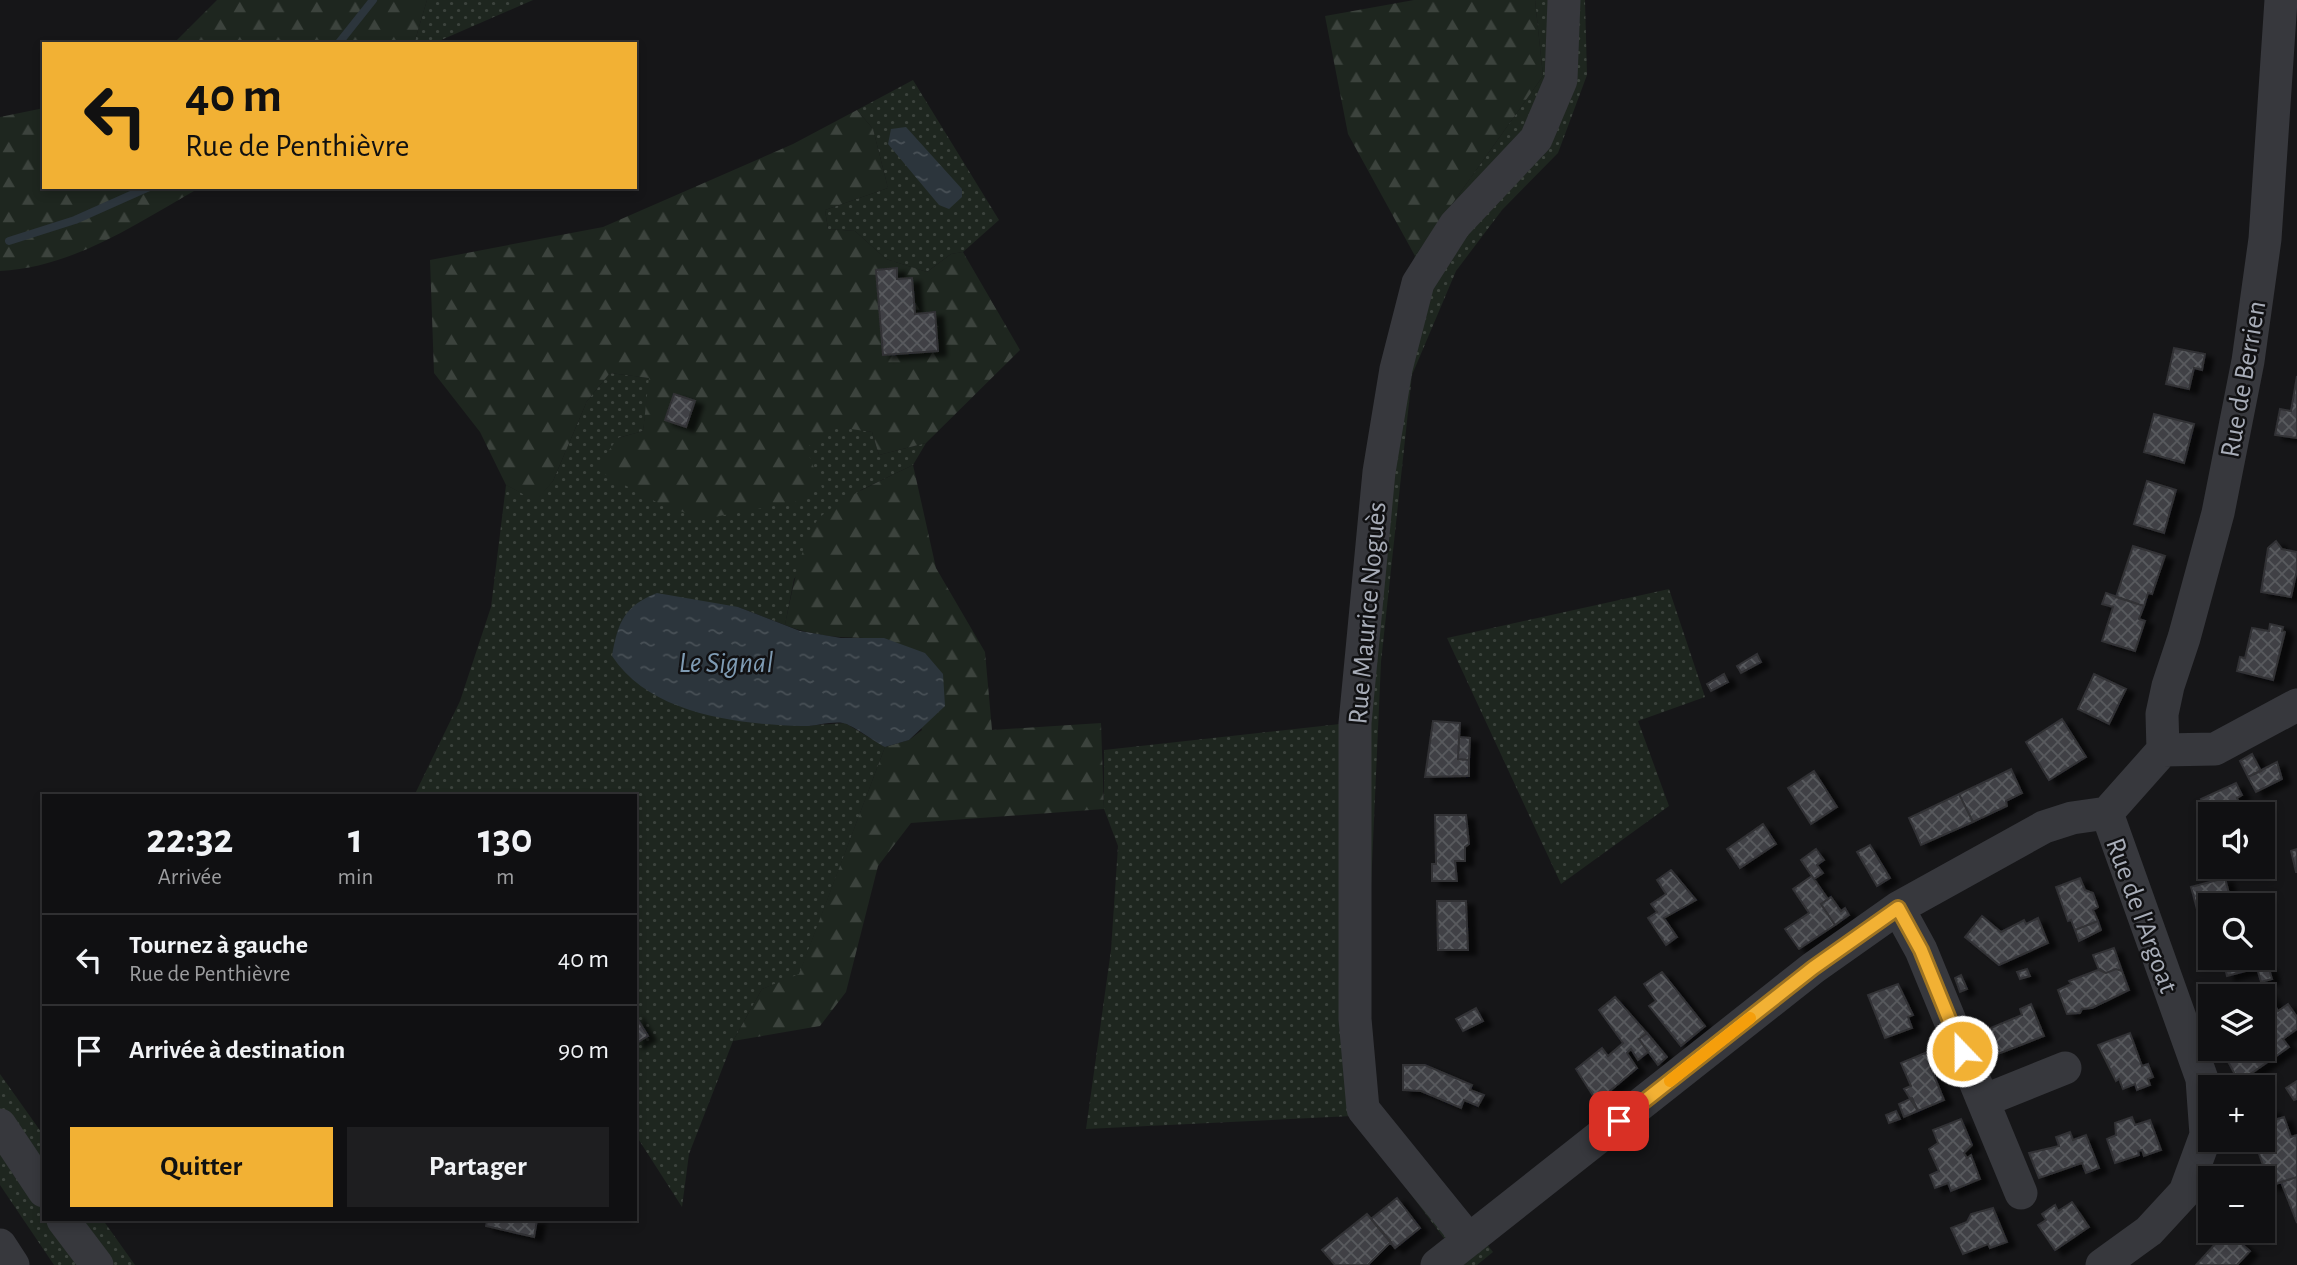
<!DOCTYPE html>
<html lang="fr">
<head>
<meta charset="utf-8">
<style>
	body { margin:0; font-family:"Alegreya Sans",sans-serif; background:#1e1e20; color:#f1f3f6; height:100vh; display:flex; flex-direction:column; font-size:26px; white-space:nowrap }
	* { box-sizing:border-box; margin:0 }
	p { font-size:23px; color:#9c9d9f }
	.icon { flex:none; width:38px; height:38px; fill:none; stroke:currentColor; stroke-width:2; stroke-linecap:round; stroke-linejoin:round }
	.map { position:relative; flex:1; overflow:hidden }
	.drawer { position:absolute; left:42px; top:794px; width:595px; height:427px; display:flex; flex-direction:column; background:#101012; border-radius:0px; box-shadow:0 4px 10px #0003,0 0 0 2px #303032 }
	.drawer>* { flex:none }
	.guide { position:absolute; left:42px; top:42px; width:595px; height:147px; border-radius:0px; box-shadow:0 4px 10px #0003,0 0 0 2px #303032; background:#f2b134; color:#111; overflow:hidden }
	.fabs { position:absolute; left:2198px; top:802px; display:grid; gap:14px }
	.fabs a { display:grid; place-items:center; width:77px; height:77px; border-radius:0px; background:#101012; box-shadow:0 4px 10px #0003,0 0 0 2px #303032; font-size:35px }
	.pin { position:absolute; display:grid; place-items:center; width:60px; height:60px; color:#fff; margin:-30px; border-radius:14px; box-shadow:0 4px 10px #0006 }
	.me { position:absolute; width:77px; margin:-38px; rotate:338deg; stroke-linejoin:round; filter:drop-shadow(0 0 5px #0008) }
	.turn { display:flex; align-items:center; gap:24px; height:147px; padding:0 28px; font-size:32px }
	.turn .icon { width:91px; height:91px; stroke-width:2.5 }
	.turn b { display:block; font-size:49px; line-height:60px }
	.eta { display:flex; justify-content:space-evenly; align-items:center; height:119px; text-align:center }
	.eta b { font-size:42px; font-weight:700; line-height:49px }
	.action { display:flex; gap:14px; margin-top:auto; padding:14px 28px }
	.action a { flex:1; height:80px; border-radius:0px; background:#f2b134; color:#111; font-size:28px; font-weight:700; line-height:80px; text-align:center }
	.action a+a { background:#1e1e20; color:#f1f3f6 }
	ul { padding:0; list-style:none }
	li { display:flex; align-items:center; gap:21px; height:91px; padding:0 28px; border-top:2px solid #303032 }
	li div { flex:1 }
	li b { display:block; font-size:26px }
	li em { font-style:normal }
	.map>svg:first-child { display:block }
	.grass { fill:url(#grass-dots) }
	.forest { fill:url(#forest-firs) }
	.water { fill:url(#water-ripples) }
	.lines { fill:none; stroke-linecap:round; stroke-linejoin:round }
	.stream { stroke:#2c353c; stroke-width:8 }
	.building { fill:url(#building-cross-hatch); stroke:#303034; stroke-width:2; filter:url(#shadow) }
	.minor { stroke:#37383d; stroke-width:33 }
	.route-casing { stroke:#9d7322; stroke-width:18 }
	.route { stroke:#f2b134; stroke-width:12 }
	.slow { stroke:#f59e0b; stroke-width:12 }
	.labels { text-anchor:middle; stroke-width:5; stroke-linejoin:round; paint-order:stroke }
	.street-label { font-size:28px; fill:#a8adb8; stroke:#111113 }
	.water-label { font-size:30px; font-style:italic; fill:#7f9bb3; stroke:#111113 }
</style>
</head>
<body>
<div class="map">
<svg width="2297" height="1265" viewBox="0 0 2297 1265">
	<defs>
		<pattern id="grass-dots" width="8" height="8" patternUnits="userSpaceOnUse" patternTransform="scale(1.75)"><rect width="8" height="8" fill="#1e261f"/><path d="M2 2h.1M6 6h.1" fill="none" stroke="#3c433d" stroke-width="1.8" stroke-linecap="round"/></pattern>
		<pattern id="forest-firs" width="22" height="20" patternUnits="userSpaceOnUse" patternTransform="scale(1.75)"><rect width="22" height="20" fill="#1e261f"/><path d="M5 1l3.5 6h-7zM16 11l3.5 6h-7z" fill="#3c433d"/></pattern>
		<pattern id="water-ripples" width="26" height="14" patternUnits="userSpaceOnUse" patternTransform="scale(1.75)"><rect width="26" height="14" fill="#2c353c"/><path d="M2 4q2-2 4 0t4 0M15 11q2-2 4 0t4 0" fill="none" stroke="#485056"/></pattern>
		<pattern id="building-cross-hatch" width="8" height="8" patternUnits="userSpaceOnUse" patternTransform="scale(1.75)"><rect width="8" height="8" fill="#404145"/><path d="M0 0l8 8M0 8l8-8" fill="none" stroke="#595a5e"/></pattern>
		<filter id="shadow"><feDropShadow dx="8" dy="4.5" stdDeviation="2" flood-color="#0009"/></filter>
	</defs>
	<rect width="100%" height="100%" fill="#161618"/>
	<path class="grass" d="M 427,0 L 533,0 L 432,44 L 414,44 Z
		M 1535,0 L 1585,0 L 1587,75 L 1558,153 L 1502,210 L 1456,271 L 1412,375 L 1381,662 L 1366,1000 L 1379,1107 L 1493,1252 L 1477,1265 L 1464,1265 L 1352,1116 L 1086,1129 L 1111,950 L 1118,846 L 1104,809 L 1104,750 L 1340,724 L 1382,360 L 1415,256 L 1543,76 Z
		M 913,80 L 999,220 L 963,252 L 951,254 L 927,272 L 886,259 L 855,231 L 828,229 L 825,210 L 888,188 L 873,129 L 857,110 Z
		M 610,373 L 650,378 L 643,431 L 618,438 L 821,487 L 805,448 L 837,426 L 872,432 L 879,455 L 926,443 L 913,465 L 861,490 L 794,579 L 785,625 L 738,607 L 803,726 L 845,723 L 885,747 L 799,975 L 762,989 L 733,1041 L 689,1154 L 682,1207 L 635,1134 L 635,796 L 414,796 L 460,701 L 491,607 L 506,485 L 536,500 L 553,481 L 587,401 Z
		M 1669,589 L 1705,697 L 1638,721 L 1669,806 L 1561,884 L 1447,638 Z
		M 0,1074 L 44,1136 L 44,1220 L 103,1220 L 135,1265 L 54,1265 L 0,1185 Z"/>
	<path class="forest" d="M 217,0 L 427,0 L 414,44 L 173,44 Z
		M 1414,0 L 1535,0 L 1543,76 L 1415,256 L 1348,134 L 1325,16 Z
		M 44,108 L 44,187 L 201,187 C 137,223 75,267 0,271 L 0,117 Z
		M 857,110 L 873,129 L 888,188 L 825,210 L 828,229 L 855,231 L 886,259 L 927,272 L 951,254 L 963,252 L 1020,350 L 926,443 L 879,455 L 872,432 L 837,427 L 806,448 L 822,488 L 795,502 L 703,519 L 660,504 L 595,469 L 618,438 L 643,431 L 649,378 L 610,373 L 587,401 L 553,481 L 536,501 L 506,485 L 480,432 L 434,373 L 430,260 L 603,227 L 793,144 Z
		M 913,465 L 936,568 L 985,652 L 992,730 L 1101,723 L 1104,809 L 911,823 L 878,866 L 846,992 L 820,1026 L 733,1041 L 762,989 L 799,974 L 885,747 L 909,740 L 922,730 L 884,638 C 850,638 817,638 785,625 C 791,597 800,546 816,522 C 829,503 891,476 913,465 Z"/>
	<path class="water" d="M 906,127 L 962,189 L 962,197 L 949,209 L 939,205 L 888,144 L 891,129 Z
		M 657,593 L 738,607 L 800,631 L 841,638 L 884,638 L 925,653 L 943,674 L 945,706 L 909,740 L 885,747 C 875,742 851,724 843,723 C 830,721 814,727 801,726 C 736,724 650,714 612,656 C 618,622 624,606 657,593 Z"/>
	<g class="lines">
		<path class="stream" d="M 338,44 L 373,0
			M 9,241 L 75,220 L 149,187"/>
	</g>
	<path class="building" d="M 897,268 L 897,279 L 912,278 L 915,314 L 935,312 L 938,351 L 883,355 L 876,270 Z
		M 2174,348 L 2205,354 L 2202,370 L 2194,368 L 2189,389 L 2166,384 Z
		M 2297,376 L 2297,438 L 2275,435 L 2280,409 L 2291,411 Z
		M 674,394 L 695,401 L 686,427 L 665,420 Z
		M 2154,414 L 2194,424 L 2184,463 L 2144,452 Z
		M 2147,481 L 2176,490 L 2164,533 L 2134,524 Z
		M 2276,541 L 2282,549 L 2297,552 L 2297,570 L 2291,597 L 2261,592 L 2268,548 Z
		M 2133,546 L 2165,556 L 2152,594 L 2148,593 L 2144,606 L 2116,597 Z
		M 2106,593 L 2144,606 L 2139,619 L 2145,621 L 2135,651 L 2102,641 L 2113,607 L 2102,604 Z
		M 2270,624 L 2283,627 L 2282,631 L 2285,632 L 2273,680 L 2237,671 L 2240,657 L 2245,658 L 2252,628 L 2269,631 Z
		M 1757,654 L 1761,662 L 1741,673 L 1737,666 Z
		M 1724,674 L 1728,682 L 1711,691 L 1707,684 Z
		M 2094,674 L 2126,689 L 2109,724 L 2078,709 Z
		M 2062,719 L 2086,757 L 2049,780 L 2026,742 Z
		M 1433,721 L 1460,723 L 1458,759 L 1469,760 L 1469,776 L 1425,777 Z
		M 1459,737 L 1470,738 L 1469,760 L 1458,759 Z
		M 2252,754 L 2261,771 L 2248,777 L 2240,761 Z
		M 2277,762 L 2282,779 L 2256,792 L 2248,777 Z
		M 2011,769 L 2022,793 L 2006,801 L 2007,806 L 1973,822 L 1959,794 Z
		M 1814,771 L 1837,807 L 1811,824 L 1788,788 Z
		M 2236,783 L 2242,795 L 2237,798 L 2244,814 L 2210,814 L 2210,818 L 2201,799 Z
		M 1959,794 L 1973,822 L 1921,845 L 1909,818 Z
		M 1435,815 L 1466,815 L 1469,844 L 1465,847 L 1465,861 L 1455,861 L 1457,881 L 1432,881 L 1432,864 L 1436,864 Z
		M 1763,824 L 1776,844 L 1740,868 L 1727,849 Z
		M 1870,845 L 1890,878 L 1877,886 L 1857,852 Z
		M 1816,849 L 1824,860 L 1817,865 L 1823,873 L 1814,879 L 1801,860 Z
		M 2297,849 L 2297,872 L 2296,872 L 2291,851 Z
		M 1671,870 L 1696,900 L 1664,918 L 1677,937 L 1666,945 L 1648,918 L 1657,912 L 1651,904 L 1666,894 L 1657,880 Z
		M 1812,876 L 1828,899 L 1821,904 L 1835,925 L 1799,949 L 1785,929 L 1809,913 L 1793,889 Z
		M 2080,878 L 2085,890 L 2093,893 L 2098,907 L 2093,910 L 2098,921 L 2075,930 L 2071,920 L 2068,921 L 2056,887 Z
		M 2225,878 L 2232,905 L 2210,905 L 2210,922 L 2201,924 L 2191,887 Z
		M 1831,897 L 1841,911 L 1845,908 L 1849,915 L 1835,925 L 1821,904 Z
		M 1437,901 L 1466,901 L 1468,950 L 1438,950 Z
		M 1982,916 L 2001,932 L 2024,920 L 2026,924 L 2038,918 L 2048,943 L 1999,965 L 1965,937 Z
		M 2098,921 L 2101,930 L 2079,941 L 2075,930 Z
		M 2114,948 L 2122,971 L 2116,969 L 2106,973 L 2099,970 L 2093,955 Z
		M 2226,957 L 2254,957 L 2257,968 L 2227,976 L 2223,960 Z
		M 2268,965 L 2272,979 L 2261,982 L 2257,968 Z
		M 2027,969 L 2030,976 L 2020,979 L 2017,972 Z
		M 2100,969 L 2106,973 L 2116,969 L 2122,971 L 2129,990 L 2092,1008 L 2082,1009 L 2080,1013 L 2067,1014 L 2058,990 L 2071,984 L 2069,981 Z
		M 1662,972 L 1705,1026 L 1681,1046 L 1649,1006 L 1656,1001 L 1644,984 Z
		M 1961,975 L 1967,989 L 1960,992 L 1955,978 Z
		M 1898,984 L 1913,1015 L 1908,1017 L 1912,1028 L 1885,1038 L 1868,995 Z
		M 2268,993 L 2278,1011 L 2288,1004 L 2297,1017 L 2297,1029 L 2283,1039 L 2289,1047 L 2239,1082 L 2224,1054 L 2219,1057 L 2216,1048 L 2263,1048 L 2263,996 L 2259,996 Z
		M 1615,997 L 1647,1033 L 1639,1039 L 1648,1052 L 1638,1060 L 1631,1049 L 1627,1053 L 1637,1068 L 1597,1102 L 1576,1069 L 1602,1048 L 1608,1056 L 1623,1043 L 1599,1010 Z
		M 2031,1004 L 2044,1036 L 1998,1054 L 1988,1029 L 2022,1015 L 2020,1009 Z
		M 1476,1008 L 1483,1021 L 1463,1031 L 1456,1019 Z
		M 635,1015 L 648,1036 L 635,1044 Z
		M 1647,1033 L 1667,1057 L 1658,1065 L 1639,1039 Z
		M 2130,1033 L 2142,1066 L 2148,1064 L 2153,1077 L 2148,1079 L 2150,1085 L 2137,1090 L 2135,1084 L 2123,1089 L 2119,1079 L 2116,1081 L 2098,1045 Z
		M 1932,1050 L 1938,1065 L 1931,1068 L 1944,1100 L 1918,1111 L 1904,1089 L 1911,1086 L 1901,1063 Z
		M 1403,1065 L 1425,1065 L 1472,1085 L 1470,1090 L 1484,1095 L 1478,1106 L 1464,1100 L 1461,1108 L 1421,1091 L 1403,1090 Z
		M 2297,1081 L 2297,1099 L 2294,1100 L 2286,1088 Z
		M 1912,1098 L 1918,1111 L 1904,1117 L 1899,1104 Z
		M 2271,1109 L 2274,1120 L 2284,1117 L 2291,1137 L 2297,1135 L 2297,1177 L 2270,1186 L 2254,1139 L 2263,1139 L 2263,1112 Z
		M 1896,1111 L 1900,1119 L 1889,1123 L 1886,1115 Z
		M 2132,1117 L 2135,1125 L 2150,1120 L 2161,1150 L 2144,1156 L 2142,1150 L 2138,1151 L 2139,1155 L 2115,1163 L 2107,1139 L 2116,1135 L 2115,1123 Z
		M 1961,1119 L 1972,1145 L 1964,1153 L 1967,1158 L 1971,1155 L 1980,1179 L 1951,1191 L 1948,1183 L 1935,1188 L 1930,1175 L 1939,1171 L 1929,1149 L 1938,1143 L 1933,1130 Z
		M 2070,1132 L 2073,1140 L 2086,1135 L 2099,1168 L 2086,1173 L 2082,1163 L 2039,1178 L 2029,1153 L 2059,1146 L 2056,1137 Z
		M 2297,1177 L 2297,1223 L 2281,1182 Z
		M 1397,1198 L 1420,1228 L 1395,1248 L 1371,1219 Z
		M 2072,1202 L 2089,1227 L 2055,1250 L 2038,1225 L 2046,1220 L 2042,1214 L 2055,1205 L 2058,1211 Z
		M 1993,1208 L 2007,1242 L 1990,1248 L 1988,1244 L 1963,1254 L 1951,1228 L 1967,1222 L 1971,1214 Z
		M 1367,1214 L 1391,1242 L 1368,1265 L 1335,1265 L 1322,1250 Z
		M 480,1220 L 537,1220 L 534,1237 L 486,1226 L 487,1221 Z
		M 2227,1231 L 2250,1251 L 2237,1265 L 2196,1265 Z"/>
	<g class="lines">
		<path class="minor" d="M 2163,750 L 2162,714 L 2168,686 L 2184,638 L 2218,513 L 2248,361 L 2265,239 L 2281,0
			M 2163,750 L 2215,749 L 2297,705
			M 2107,813 L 2163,750
			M 1898,908 L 1921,950 L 1983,1101 L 2065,1068
			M 1983,1101 L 2021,1193
			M 0,1125 L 44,1191
			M 63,1220 L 97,1265
			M 1469,1240 L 1363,1109 L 1355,1019 L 1355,723 L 1379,472 L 1396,369 L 1418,283 L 1455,225 L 1536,139 L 1561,80 L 1564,0
			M 0,1245 L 13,1265
			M 1437,1265 L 1813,968 L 1898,908 L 2044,827 L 2072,818 L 2107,813
			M 2102,1265 L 2149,1231 L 2185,1192 L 2206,1135 L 2202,1079 L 2107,813"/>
	</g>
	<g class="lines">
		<defs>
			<path id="route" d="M 1619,1121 L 1813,968 L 1898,908 L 1921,950 L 1962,1051"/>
		</defs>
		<use href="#route" class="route-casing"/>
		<use href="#route" class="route"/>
		<path class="slow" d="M 1670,1081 L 1750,1018"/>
	</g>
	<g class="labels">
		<g class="street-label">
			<text transform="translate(2242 379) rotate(-80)" y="10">Rue de Berrien</text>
			<text transform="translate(1366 613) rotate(-85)" y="10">Rue Maurice Noguès</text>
			<text transform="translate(2143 915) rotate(70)" y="10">Rue de l'Argoat</text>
		</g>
		<g class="water-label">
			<text x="726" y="672">Le Signal</text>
		</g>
	</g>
</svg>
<div class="fabs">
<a><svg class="icon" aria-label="sound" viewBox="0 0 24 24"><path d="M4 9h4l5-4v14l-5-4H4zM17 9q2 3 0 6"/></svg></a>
<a><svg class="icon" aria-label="search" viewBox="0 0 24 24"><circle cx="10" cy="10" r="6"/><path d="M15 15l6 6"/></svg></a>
<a><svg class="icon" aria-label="layers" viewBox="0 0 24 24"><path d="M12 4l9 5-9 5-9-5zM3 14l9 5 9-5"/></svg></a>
<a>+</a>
<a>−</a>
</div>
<div class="pin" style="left:1619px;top:1121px;background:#d93025"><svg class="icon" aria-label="arrive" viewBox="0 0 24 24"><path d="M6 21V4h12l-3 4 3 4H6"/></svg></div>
<svg class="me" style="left:1962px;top:1051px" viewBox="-20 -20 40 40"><circle r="17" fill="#f2b134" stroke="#fff" stroke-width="3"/><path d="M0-11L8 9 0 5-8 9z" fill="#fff"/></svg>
<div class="guide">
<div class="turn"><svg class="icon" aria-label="left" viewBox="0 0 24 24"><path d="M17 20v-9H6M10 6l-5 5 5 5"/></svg><div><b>40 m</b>Rue de Penthièvre</div></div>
</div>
<section class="drawer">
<div class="eta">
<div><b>22:32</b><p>Arrivée</p></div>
<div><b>1</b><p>min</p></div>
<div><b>130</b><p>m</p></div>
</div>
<ul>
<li><svg class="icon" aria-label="left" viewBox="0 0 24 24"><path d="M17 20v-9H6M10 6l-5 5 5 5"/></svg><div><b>Tournez à gauche</b><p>Rue de Penthièvre</p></div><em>40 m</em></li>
<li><svg class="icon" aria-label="arrive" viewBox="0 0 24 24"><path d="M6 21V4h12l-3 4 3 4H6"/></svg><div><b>Arrivée à destination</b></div><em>90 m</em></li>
</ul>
<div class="action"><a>Quitter</a><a>Partager</a></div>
</section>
</div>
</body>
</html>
